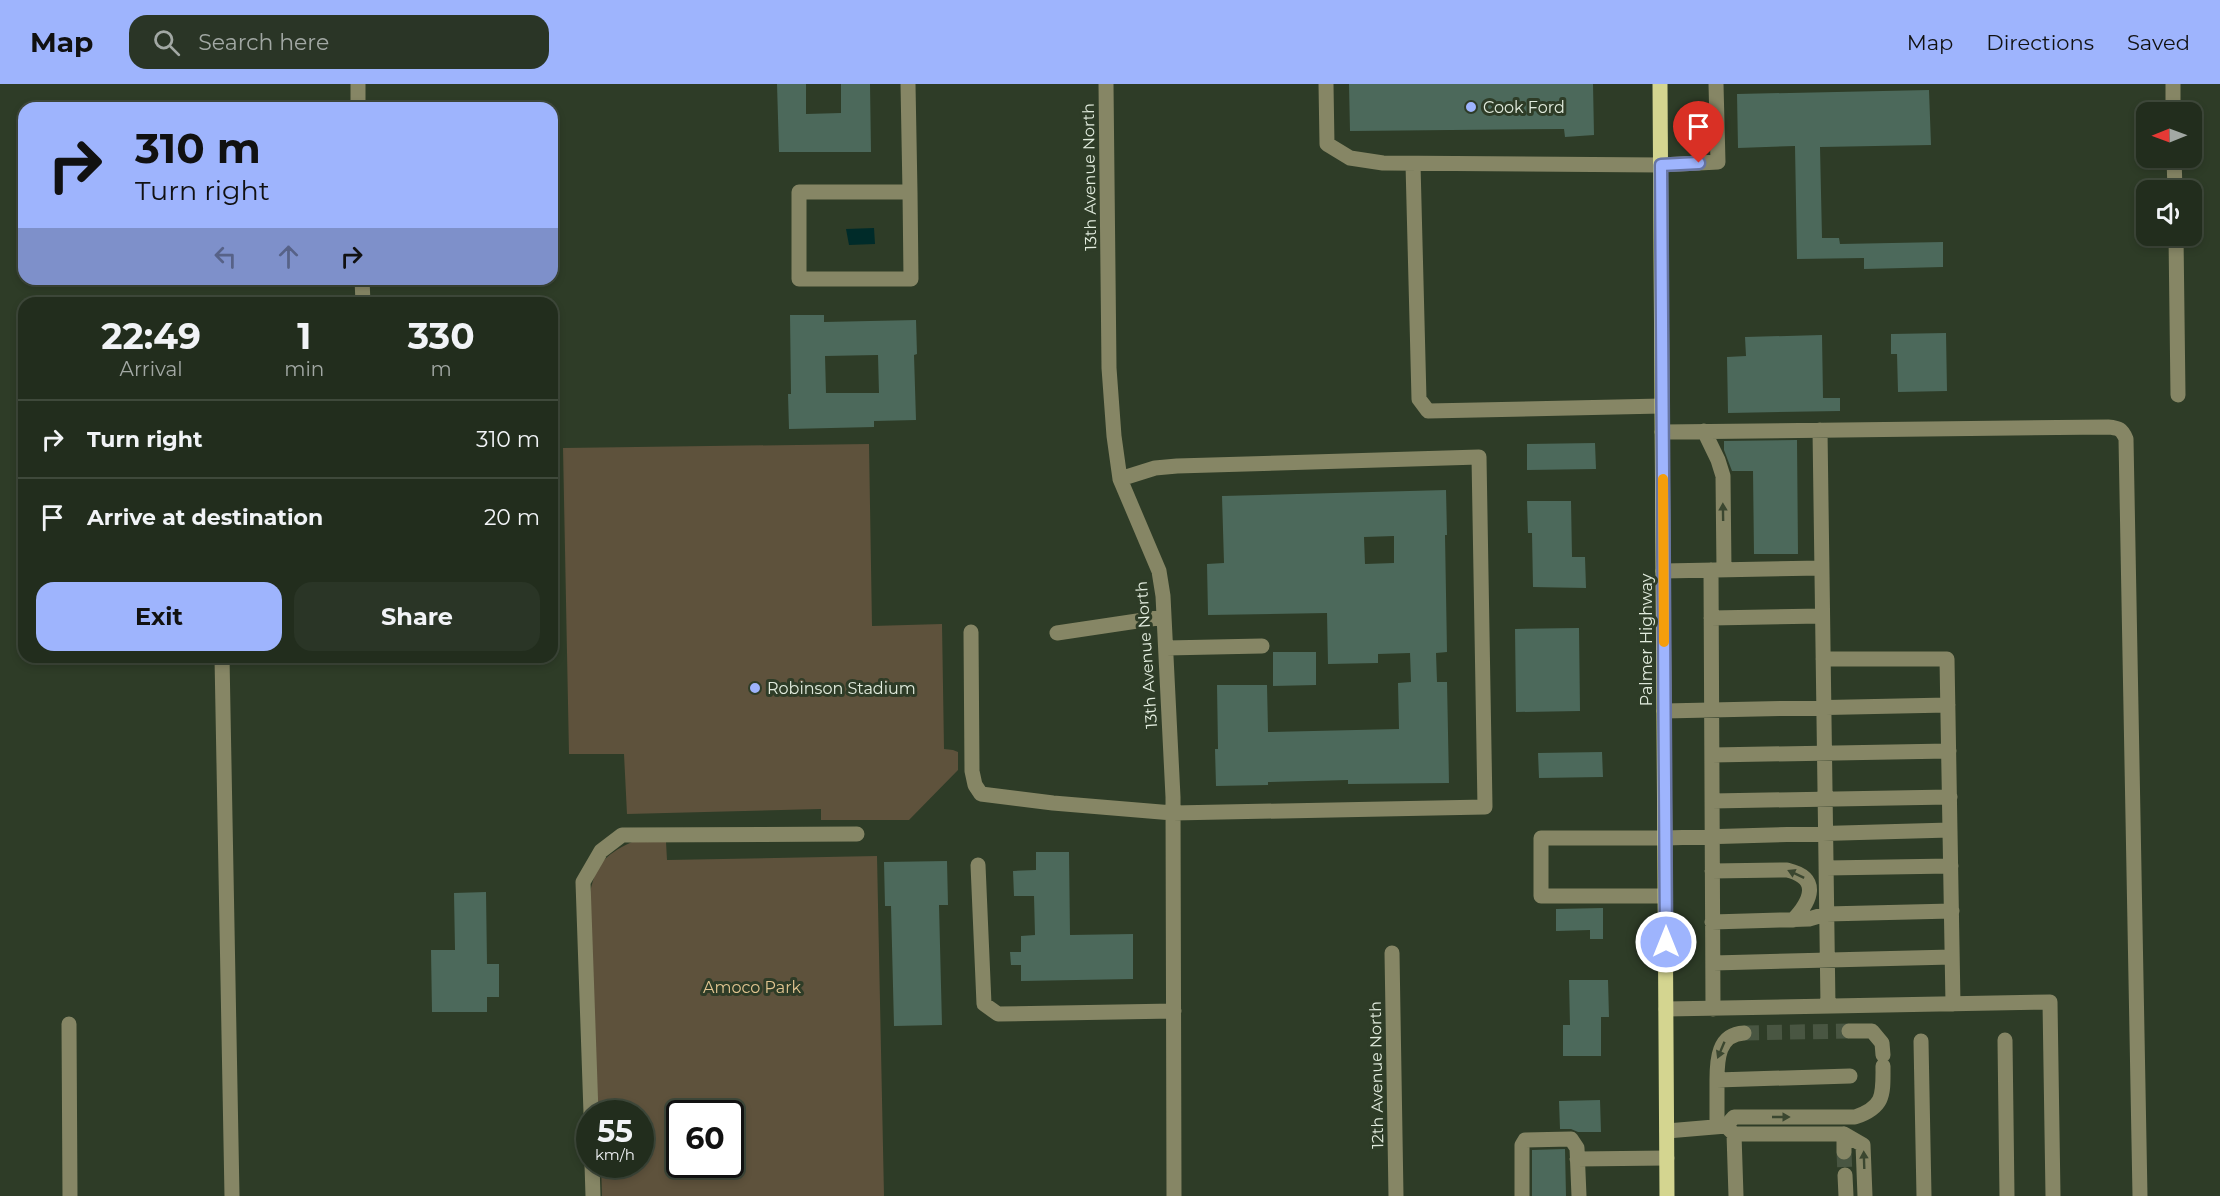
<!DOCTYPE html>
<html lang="en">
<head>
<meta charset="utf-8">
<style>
	body { margin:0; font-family:Montserrat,sans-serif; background:#2a3526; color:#f1f3f6; height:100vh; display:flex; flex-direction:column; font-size:22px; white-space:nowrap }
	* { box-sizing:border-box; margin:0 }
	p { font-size:20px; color:#a2a8a4 }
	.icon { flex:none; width:33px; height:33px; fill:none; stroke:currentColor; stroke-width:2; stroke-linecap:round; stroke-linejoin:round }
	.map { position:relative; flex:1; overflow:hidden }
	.sheet { position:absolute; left:18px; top:213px; width:540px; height:366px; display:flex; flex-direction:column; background:#222d1d; border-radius:18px; box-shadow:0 3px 9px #0003,0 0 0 2px #3f493b }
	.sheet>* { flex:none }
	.top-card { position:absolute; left:18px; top:18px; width:540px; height:183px; border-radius:18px; box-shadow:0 3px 9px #0003,0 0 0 2px #3f493b; background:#9eb4fd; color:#111; overflow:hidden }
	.needle { width:39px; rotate:269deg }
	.controls { position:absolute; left:2136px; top:18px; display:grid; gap:12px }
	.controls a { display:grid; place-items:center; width:66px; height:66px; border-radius:12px; background:#222d1d; box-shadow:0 3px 9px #0003,0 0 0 2px #3f493b; font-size:30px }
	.speed { position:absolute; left:576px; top:1016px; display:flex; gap:12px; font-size:30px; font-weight:700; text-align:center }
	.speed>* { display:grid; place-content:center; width:78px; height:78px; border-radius:50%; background:#222d1d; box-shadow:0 3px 9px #0003,0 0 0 2px #3f493b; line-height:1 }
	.speed small { font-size:15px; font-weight:400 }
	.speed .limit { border:3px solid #111; border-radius:9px; background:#fff; color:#111 }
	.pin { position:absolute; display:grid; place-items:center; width:51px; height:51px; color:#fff; margin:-62px -26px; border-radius:50% 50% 50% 0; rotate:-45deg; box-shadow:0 0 6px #0007 }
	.pin .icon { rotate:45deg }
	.me { position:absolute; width:66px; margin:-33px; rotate:0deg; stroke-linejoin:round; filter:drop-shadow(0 0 4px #0008) }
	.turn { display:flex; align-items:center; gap:21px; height:126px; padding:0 18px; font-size:27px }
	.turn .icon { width:78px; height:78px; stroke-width:2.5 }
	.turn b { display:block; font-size:42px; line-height:51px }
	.lanes { display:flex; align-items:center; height:57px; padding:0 18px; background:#0003; justify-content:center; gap:30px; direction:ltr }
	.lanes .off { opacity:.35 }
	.eta { display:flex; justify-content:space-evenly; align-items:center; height:102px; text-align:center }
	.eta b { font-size:36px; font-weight:700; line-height:42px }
	.button { display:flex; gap:12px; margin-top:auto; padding:12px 18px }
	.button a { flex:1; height:69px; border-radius:18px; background:#9eb4fd; color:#111; font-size:24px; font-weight:700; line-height:69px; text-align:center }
	.button a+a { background:#2a3526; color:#f1f3f6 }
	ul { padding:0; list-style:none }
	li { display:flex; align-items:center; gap:18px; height:78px; padding:0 18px; border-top:2px solid #3f493b }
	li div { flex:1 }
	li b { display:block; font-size:22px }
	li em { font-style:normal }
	header { display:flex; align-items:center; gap:36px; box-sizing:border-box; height:84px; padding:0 30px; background:#9eb4fd; color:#111 }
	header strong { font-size:28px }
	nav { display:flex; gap:33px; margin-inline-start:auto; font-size:21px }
	.search { width:420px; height:54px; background:#2a3526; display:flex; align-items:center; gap:15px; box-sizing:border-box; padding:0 21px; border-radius:18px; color:#a2a8a4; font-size:22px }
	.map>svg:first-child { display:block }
	.green { fill:#5e523c; fill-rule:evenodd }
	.water { fill:#002b29 }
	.building { fill:#4c695b; fill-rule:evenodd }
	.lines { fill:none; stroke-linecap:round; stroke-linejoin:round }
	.minor-tunnel { stroke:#495642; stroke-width:15; stroke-dasharray:15 8; stroke-linecap:butt }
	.minor { stroke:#868665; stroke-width:15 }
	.major { stroke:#d4d590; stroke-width:15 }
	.oneway { fill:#3b4730 }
	.route-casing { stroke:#6775a4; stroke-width:15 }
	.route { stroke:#9eb4fd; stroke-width:10 }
	.slow { stroke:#f59e0b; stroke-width:10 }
	.poi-dot { fill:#9eb4fd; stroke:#2e3c27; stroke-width:2 }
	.labels { text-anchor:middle; stroke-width:6; stroke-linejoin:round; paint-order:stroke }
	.poi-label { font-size:16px; fill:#e2ecde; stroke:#2e3c27; text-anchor:start }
	.street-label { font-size:16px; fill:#e2ecde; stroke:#2e3c27 }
	.park-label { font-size:16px; fill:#e2c591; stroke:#2e3c27 }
</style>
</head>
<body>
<header>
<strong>Map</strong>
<div class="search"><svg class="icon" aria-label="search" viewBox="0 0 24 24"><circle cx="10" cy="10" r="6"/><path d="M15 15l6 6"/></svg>Search here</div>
<nav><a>Map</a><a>Directions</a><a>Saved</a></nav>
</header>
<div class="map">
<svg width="2220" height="1112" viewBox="0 0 2220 1112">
	<rect width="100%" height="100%" fill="#2e3c27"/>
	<path class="green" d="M 869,360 L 872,542 L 942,540 L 944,665 L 953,666 L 958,668 L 958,686 L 909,736 L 821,736 L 821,725 L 627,730 L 624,670 L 569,670 L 563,364 Z
		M 632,758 L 666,758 L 667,776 L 877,772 L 884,1112 L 602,1112 L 601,1080 L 640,1080 L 640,1029 L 598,1029 L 589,814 C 595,782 602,772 632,758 ZM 680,1029 L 730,1029 L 730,1080 L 680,1080 Z"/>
	<path class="water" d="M 874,144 L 875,160 L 849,161 L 846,145 Z"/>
	<path class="building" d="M 777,0 L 806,0 L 806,30 L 841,29 L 841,0 L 870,0 L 871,68 L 779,68 Z
		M 1349,0 L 1593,0 L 1594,51 L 1565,53 L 1564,45 L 1350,47 Z
		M 1929,6 L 1931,61 L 1820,63 L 1822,154 L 1839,154 L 1840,160 L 1943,158 L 1943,183 L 1864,185 L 1864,174 L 1797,175 L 1795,62 L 1738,64 L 1737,10 Z
		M 790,231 L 824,231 L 824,238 L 916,236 L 917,270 L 914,271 L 916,336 L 874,337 L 874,343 L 789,345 L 788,310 L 791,310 ZM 878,271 L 879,309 L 826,309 L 825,272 Z
		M 1946,249 L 1947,307 L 1898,308 L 1897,270 L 1891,270 L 1891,250 Z
		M 1822,251 L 1823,314 L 1840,314 L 1840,327 L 1728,329 L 1727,273 L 1746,272 L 1745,253 Z
		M 1797,356 L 1798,470 L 1754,470 L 1753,387 L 1732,387 L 1724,366 L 1724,357 Z
		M 1595,359 L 1596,385 L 1527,386 L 1527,360 Z
		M 1446,406 L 1447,451 L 1445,451 L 1447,568 L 1436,569 L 1437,598 L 1447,598 L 1449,699 L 1348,700 L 1348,696 L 1268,698 L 1268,701 L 1216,702 L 1215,665 L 1218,665 L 1217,601 L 1267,601 L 1268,648 L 1399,645 L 1398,599 L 1411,598 L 1410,569 L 1378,570 L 1378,579 L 1328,580 L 1327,529 L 1208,531 L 1207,480 L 1224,479 L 1222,412 ZM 1394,452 L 1394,479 L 1365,480 L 1364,453 Z
		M 1527,417 L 1571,417 L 1572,473 L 1585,473 L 1586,504 L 1533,503 L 1532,449 L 1528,449 Z
		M 1579,544 L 1580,627 L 1516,628 L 1515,545 Z
		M 1273,568 L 1316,568 L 1316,601 L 1273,602 Z
		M 1602,668 L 1603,693 L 1539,694 L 1538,669 Z
		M 1036,768 L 1069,768 L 1070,851 L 1133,850 L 1133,895 L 1021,897 L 1021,881 L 1011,881 L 1010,868 L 1021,868 L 1021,852 L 1035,851 L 1034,812 L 1014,812 L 1013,787 L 1036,786 Z
		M 947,777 L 948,821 L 939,821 L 942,941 L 894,942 L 891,822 L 885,822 L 884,778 Z
		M 486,808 L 487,880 L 499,880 L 499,913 L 487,913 L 487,928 L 432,928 L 431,866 L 455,866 L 454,809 Z
		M 1603,824 L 1603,855 L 1590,855 L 1590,846 L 1556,847 L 1556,825 Z
		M 1569,896 L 1608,896 L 1609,933 L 1601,933 L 1601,972 L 1563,972 L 1563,941 L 1570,941 Z
		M 1600,1016 L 1601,1048 L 1578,1048 L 1571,1045 L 1560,1045 L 1559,1017 Z
		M 1565,1065 L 1566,1112 L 1532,1112 L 1532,1066 Z"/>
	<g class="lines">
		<path class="minor-tunnel" d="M 1744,949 L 1849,947
			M 1844,1068 L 1845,1091"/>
		<path class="minor" d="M 358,0 L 358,24
			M 908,0 L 910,108
			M 1106,0 L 1109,284 L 1114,352 L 1120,395 L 1159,487 L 1163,512 L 1173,713 L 1174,1112
			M 1326,0 L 1327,60 L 1350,74 L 1383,79 L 1661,81 L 1718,78 L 1716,0
			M 2173,0 L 2173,28
			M 2174,74 L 2175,106
			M 1413,80 L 1419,315 L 1428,327 L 1662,322
			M 799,108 L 910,108 L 911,195 L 799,195 Z
			M 2176,152 L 2178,311
			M 362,195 L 363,219
			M 1820,346 L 1828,922
			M 1704,347 L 1718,376 L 1723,392 L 1724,486
			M 1662,348 L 2108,343 C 2119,344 2122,345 2126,355 L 2140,1112
			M 1711,486 L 1713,925
			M 1663,487 L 1821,484
			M 1711,534 L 1822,532
			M 971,548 L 972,687 L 975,701 L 981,710 L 1053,719 L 1173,729 L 1485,723 L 1479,373 L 1177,382 L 1155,384 L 1120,395
			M 1057,549 L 1164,533
			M 1166,564 L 1262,562
			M 222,573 L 232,1112
			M 1823,575 L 1947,575 L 1953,920
			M 1664,627 L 1948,621
			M 1712,671 L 1949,667
			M 1712,717 L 1950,713
			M 978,781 L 984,920 L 998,930 L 1174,927
			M 1826,784 L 1951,782
			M 1712,787 L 1787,786 C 1821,794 1811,817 1793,836
			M 1665,812 L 1541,812 L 1541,754 L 1665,754 L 1950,746
			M 1712,838 L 1809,835 L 1826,830 L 1952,827
			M 1392,869 L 1396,1112
			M 1713,879 L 1952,873
			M 1666,925 L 2050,918 L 2053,1112
			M 69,940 L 70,1112
			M 1849,947 L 1872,947 L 1882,959 L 1883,971
			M 2005,956 L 2007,1112
			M 1921,957 L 1924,1112
			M 1717,996 C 1717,976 1718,950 1744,949
			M 591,1029 L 583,798 L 601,767 L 622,751 L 857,750
			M 1717,1042 L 1717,996 L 1850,992
			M 1726,1042 L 1734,1033 L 1855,1033 C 1885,1023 1883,1010 1883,982
			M 1667,1047 L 1726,1042 L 1734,1050 L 1736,1112
			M 1734,1050 L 1844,1050 L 1844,1068
			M 1844,1050 L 1863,1061 L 1865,1112
			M 1577,1075 L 1667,1074
			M 592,1080 L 593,1112
			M 1845,1091 L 1846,1112
			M 1522,1112 L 1522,1061 L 1525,1056 L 1571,1055 L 1577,1064 L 1579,1112"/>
		<path class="major" d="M 1660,0 L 1667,1112"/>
	</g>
	<defs><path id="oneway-solid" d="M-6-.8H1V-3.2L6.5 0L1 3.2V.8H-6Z" transform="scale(1.5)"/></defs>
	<g class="oneway">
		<use href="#oneway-solid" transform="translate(1723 428) rotate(-91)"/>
		<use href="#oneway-solid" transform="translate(1796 790) rotate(-155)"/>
		<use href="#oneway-solid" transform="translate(1721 966) rotate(113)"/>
		<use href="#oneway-solid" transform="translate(1781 1033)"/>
		<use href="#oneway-solid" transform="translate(1864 1076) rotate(-92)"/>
	</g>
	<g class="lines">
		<defs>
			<path id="route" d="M 1666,858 L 1661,81 L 1699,79"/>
		</defs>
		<use href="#route" class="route-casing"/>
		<use href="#route" class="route"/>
		<path class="slow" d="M 1663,395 L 1664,558"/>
	</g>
	<g class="poi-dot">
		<circle cx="1471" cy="23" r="6"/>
		<circle cx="755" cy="604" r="6"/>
	</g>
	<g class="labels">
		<g class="poi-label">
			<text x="1483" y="29">Cook Ford</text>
			<text x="767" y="610">Robinson Stadium</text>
		</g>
		<g class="street-label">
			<text transform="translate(1089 93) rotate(-91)" y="6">13th Avenue North</text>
			<text transform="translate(1646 556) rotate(-90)" y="6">Palmer Highway</text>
			<text transform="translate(1146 571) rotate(-94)" y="6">13th Avenue North</text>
			<text transform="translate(1376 991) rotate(-91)" y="6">12th Avenue North</text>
		</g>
		<g class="park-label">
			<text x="752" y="909">Amoco Park</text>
		</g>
	</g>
</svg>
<div class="controls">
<a><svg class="needle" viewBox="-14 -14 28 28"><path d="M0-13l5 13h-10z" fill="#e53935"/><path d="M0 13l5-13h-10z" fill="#a2a8a4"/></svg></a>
<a><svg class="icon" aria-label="sound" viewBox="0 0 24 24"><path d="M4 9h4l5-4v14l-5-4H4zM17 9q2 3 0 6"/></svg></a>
</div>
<div class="speed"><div>55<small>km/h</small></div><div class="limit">60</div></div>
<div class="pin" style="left:1699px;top:79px;background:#d93025"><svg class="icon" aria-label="arrive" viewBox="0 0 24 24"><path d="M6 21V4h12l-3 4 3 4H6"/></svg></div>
<svg class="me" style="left:1666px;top:858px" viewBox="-20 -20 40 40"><circle r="17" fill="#9eb4fd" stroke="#fff" stroke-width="3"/><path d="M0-11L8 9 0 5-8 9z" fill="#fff"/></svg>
<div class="top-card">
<div class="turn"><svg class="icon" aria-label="right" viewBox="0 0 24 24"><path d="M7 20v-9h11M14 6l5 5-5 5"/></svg><div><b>310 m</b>Turn right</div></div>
<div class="lanes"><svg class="icon off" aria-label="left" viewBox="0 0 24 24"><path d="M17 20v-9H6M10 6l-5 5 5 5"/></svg><svg class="icon off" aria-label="ahead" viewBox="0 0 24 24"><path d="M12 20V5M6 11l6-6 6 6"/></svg><svg class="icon" aria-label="right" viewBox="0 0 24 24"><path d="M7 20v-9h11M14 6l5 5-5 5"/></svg></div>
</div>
<section class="sheet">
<div class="eta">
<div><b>22:49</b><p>Arrival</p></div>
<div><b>1</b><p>min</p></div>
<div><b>330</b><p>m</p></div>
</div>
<ul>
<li><svg class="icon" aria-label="right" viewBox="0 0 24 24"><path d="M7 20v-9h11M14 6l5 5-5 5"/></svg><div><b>Turn right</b></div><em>310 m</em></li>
<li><svg class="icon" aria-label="arrive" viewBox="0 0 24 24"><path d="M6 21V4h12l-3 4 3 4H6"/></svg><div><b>Arrive at destination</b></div><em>20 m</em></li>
</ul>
<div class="button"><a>Exit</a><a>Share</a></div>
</section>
</div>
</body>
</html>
